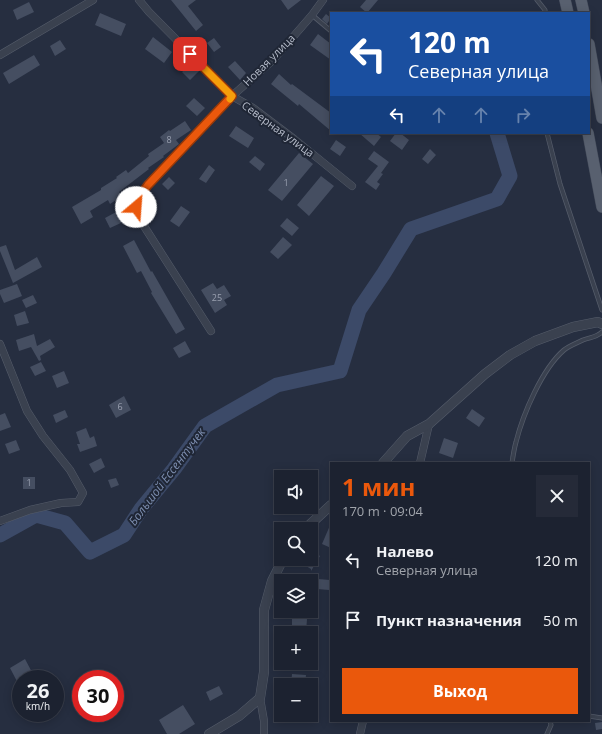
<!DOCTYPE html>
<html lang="ru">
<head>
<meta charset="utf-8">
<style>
	body { margin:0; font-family:"Open Sans",sans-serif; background:#252a38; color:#f1f3f6; height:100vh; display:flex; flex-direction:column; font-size:15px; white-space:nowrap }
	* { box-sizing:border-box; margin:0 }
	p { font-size:13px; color:#a0a4ab }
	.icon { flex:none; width:22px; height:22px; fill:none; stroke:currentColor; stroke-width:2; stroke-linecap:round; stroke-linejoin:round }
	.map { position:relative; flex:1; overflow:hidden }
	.panel { position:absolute; left:330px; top:462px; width:260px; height:260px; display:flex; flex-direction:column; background:#1c2230; border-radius:0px; box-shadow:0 2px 10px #0003,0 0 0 1px #3a3f4c }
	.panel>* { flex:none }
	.guide { position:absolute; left:330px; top:12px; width:260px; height:122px; border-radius:0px; box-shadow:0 2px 10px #0003,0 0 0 1px #3a3f4c; background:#1a4fa0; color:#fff; overflow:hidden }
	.tools { position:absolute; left:274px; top:470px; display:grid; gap:8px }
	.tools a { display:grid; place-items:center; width:44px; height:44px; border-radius:0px; background:#1c2230; box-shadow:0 2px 10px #0003,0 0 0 1px #3a3f4c; font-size:20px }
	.speed { position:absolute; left:12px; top:670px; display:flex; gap:8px; font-size:20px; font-weight:700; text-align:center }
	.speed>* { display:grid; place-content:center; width:52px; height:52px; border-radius:50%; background:#1c2230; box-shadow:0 2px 10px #0003,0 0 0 1px #3a3f4c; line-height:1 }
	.speed small { font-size:10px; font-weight:400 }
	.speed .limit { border:6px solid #d22; background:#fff; color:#111 }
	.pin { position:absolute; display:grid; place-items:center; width:34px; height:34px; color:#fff; margin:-17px; border-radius:8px; box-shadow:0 2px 6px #0006 }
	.me { position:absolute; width:44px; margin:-22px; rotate:27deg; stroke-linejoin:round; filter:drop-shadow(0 0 3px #0008) }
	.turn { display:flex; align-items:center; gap:14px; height:84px; padding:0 12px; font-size:18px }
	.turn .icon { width:52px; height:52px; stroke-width:2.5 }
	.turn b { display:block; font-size:28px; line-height:34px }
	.lanes { display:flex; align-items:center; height:38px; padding:0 12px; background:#0003; justify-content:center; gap:20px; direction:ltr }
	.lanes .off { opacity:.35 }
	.round { display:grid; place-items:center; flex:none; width:42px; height:42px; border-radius:0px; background:#252a38 }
	.overview { display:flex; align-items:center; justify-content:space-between; height:68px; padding:0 12px }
	h1 { font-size:24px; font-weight:700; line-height:30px; color:#ea580c }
	.button { display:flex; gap:8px; margin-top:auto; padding:8px 12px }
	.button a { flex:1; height:46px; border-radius:0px; background:#ea580c; color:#fff; font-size:16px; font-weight:700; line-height:46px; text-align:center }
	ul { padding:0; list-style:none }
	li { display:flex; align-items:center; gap:12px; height:60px; padding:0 12px }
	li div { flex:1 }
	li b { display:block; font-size:15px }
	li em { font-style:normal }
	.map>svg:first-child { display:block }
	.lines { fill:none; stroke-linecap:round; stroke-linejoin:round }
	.river { stroke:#3c4a68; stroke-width:15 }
	.building { fill:#454e61 }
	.service-casing { stroke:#555c6a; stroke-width:5 }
	.minor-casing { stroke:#555c6a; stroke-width:8 }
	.tertiary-casing { stroke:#555c6a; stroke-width:10 }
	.primary-casing { stroke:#434a59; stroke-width:12 }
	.service { stroke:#3a414f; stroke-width:3.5 }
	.minor { stroke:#3a414f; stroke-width:7 }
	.tertiary { stroke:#3a414f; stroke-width:9 }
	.primary { stroke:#58606f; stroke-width:11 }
	.route-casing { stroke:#983908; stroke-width:10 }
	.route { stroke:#ea580c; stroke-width:7 }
	.slow { stroke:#f59e0b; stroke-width:7 }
	.labels { text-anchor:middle; stroke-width:4; stroke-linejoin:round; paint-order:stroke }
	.number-label { font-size:9px; fill:#9aa0b0 }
	.street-label { font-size:11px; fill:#b6bcca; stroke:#1f2635 }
	.water-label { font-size:12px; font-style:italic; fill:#7e8fb1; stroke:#1f2635 }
</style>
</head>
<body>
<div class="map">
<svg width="602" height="734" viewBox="0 0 602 734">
	<rect width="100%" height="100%" fill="#262e40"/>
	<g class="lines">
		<path class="river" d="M 0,535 L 36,515 L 65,523 L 90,552 L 124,535 L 141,509 L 174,469 L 205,426 L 277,385 L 340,371 L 359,310 L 384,273 L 411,229 L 497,199 L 510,176 L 497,133"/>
	</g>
	<path class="building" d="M 171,0 L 196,0 L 188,6 L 203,25 L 196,31 Z
		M 281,0 L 301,0 L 288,10 Z
		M 366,0 L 378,0 L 367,13 L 360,7 Z
		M 29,2 L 34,12 L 17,20 L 13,10 Z
		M 100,13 L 126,24 L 121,36 L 95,25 Z
		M 326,14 L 331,18 L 327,24 L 322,19 Z
		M 318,34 L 331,44 L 331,60 L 310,45 Z
		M 153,37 L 172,52 L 164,63 L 145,49 Z
		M 214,38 L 221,47 L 214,52 L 207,43 Z
		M 60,40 L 66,49 L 55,56 L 50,46 Z
		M 34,55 L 40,65 L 9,84 L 3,73 Z
		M 235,61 L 246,73 L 240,80 L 228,67 Z
		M 192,63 L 200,70 L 190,80 L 182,72 Z
		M 279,74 L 291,85 L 292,84 L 331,113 L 331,131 L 299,104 L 298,106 L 271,84 Z
		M 194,98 L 205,108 L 197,116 L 186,106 Z
		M 185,121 L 191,130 L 176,140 L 179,144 L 163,156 L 164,157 L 148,168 L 149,169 L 119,192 L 122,196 L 110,204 L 108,200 L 90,211 L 93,217 L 81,224 L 72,207 L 101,190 L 101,188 L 117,178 L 116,177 L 126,170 L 128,173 L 149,156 L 148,154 L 164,143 L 160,137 L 169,130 L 170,131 Z
		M 236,126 L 254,138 L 248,148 L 229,136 Z
		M 359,133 L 376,133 L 381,137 L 374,146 Z
		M 396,133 L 400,133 L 409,140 L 402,150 L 390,141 Z
		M 336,140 L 346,147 L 340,156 L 330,149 Z
		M 430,149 L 436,155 L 428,164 L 422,159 Z
		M 374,151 L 389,162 L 381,173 L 383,174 L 377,182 L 380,184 L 376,190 L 365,182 L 378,166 L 368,159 Z
		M 299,153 L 313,164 L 282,201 L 268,190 Z
		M 255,156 L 265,164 L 260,171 L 249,162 Z
		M 209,165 L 215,170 L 206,183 L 199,179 Z
		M 321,176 L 334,186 L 309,216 L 297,205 Z
		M 169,177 L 175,183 L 168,190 L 162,184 Z
		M 181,206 L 190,212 L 179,227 L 170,221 Z
		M 118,211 L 123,222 L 110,228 L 105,218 Z
		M 287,218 L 299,228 L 292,236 L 280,226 Z
		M 283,237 L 292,245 L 278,259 L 270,252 Z
		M 134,240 L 151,272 L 152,271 L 185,329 L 176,334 L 151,293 L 152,292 L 141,271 L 137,273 L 123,246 Z
		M 6,245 L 15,270 L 37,257 L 42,267 L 13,283 L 0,251 L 0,247 Z
		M 213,283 L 217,289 L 224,285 L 231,296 L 224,300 L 227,305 L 215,313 L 201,290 Z
		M 17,284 L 22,296 L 4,303 L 0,294 L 0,290 Z
		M 33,295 L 37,303 L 26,308 L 22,300 Z
		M 25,311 L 29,323 L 17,326 L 14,315 Z
		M 34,334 L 37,346 L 50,339 L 55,347 L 40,356 L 41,360 L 39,361 L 31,347 L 19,351 L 16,340 Z
		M 185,341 L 191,352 L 179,358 L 173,348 Z
		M 41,362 L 46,371 L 35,376 L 30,367 Z
		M 64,371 L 69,383 L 57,388 L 52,376 Z
		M 124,396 L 131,410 L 116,418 L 109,405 Z
		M 472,409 L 485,418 L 479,427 L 466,418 Z
		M 65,410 L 68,417 L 56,423 L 53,415 Z
		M 5,413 L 11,427 L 0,431 L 0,415 Z
		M 86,428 L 90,438 L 94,436 L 97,446 L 80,452 L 77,444 L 80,444 L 76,432 Z
		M 444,438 L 458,443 L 453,458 L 439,453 Z
		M 16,440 L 20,450 L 9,454 L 5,444 Z
		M 101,458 L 105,467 L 94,473 L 89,464 Z
		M 23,477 L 35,477 L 35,489 L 23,489 Z
		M 116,478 L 119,485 L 111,488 L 108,480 Z
		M 331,523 L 331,548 L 322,544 Z
		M 311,550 L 320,556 L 311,571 L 311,569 L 301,563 L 304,559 L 311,559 Z
		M 318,579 L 330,580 L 329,590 L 317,589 Z
		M 292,618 L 307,619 L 306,633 L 292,632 Z
		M 25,659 L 34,676 L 29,679 L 21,679 L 21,689 L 10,668 Z
		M 292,674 L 306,675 L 305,685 L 291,685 Z
		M 219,686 L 223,694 L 210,701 L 206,692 Z
		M 183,705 L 195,724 L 179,734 L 167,734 L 159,720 Z
		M 292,715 L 303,715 L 303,722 L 291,722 Z
		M 602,722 L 602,729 L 596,730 L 595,723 Z"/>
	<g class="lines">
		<defs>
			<path id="service" d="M 537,0 L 545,10 L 545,13
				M 312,15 L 331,31
				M 547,133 L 560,184 L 602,310
				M 512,463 C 513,456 514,449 516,442 C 523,414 542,369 564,350 C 569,346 577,343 583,340 C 590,337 596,338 602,332
				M 589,716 L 602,718
				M 547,734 L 551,725 L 550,721"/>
			<path id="minor" d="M 139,0 L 149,12 L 232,96 L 253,108 L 294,139 L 352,186
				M 0,55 L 93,0
				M 211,331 L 142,223 L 136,207 L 140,197 L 148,185 L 232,96 L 273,60 L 312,15 L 323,0
				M 0,344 L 27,411 L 43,436 L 70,470 L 83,493 L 78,502 L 61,503 L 30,510 L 0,521
				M 420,463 L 429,424
				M 260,698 L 264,721 L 264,734
				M 360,734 L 363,721"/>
			<path id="tertiary" d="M 383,463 L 407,436 L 429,424 L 485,374 L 510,355 L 535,341 L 573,327 L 598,322 L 602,324
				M 305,529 L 331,505
				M 209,734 L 239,716 L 260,698 L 264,672 L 264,610 L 272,581 L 283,559"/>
			<path id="primary" d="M 565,0 L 568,13
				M 581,0 L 584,13
				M 589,44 L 602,118
				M 588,133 L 602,207"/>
		</defs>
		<use href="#service" class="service-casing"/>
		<use href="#minor" class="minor-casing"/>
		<use href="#tertiary" class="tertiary-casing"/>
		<use href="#primary" class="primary-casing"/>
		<use href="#service" class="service"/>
		<use href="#minor" class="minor"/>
		<use href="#tertiary" class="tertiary"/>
		<use href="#primary" class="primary"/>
	</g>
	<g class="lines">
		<defs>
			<path id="route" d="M 136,207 L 140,196 L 148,185 L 232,96 L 190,54"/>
		</defs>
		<use href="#route" class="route-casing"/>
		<use href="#route" class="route"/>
		<path class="slow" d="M 205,69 L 232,96 L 230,99"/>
	</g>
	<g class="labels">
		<g class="number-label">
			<text x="169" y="143">8</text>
			<text x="286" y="186">1</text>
			<text x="217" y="301">25</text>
			<text x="120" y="410">6</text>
			<text x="29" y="486">1</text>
		</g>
		<g class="street-label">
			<text transform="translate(269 60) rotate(-45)" y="4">Новая улица</text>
			<text transform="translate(278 129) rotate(36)" y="4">Северная улица</text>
		</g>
		<g class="water-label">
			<text transform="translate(167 477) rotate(-53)" y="4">Большой Ессентучек</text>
		</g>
	</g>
</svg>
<div class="tools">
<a><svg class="icon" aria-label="sound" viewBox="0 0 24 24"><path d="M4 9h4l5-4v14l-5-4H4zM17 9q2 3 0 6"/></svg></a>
<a><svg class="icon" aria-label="search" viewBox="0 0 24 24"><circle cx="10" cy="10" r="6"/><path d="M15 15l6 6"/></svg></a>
<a><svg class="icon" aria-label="layers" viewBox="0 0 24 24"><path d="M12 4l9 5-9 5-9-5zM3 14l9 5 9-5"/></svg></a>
<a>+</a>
<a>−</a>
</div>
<div class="speed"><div>26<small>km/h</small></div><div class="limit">30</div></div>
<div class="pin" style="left:190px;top:54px;background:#d93025"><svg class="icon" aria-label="arrive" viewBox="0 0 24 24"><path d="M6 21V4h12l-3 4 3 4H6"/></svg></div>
<svg class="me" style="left:136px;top:207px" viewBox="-20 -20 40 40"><circle r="19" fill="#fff"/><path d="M0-13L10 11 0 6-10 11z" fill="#ea580c"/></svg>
<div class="guide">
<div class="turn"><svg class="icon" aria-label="left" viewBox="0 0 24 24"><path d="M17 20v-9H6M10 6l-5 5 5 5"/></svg><div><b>120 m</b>Северная улица</div></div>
<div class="lanes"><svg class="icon" aria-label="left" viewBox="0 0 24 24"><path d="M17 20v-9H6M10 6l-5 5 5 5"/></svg><svg class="icon off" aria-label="ahead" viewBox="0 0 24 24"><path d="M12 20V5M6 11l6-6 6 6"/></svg><svg class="icon off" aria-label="ahead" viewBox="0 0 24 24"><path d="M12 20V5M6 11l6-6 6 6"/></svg><svg class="icon off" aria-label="right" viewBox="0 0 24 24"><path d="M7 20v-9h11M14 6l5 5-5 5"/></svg></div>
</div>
<section class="panel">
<div class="overview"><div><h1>1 мин</h1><p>170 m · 09:04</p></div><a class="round"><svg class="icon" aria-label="close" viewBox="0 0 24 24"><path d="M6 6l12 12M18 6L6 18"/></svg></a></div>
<ul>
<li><svg class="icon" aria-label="left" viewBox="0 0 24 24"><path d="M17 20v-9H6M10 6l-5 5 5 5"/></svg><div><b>Налево</b><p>Северная улица</p></div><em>120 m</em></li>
<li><svg class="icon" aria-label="arrive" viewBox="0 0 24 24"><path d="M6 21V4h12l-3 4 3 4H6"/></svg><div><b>Пункт назначения</b></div><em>50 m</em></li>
</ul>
<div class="button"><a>Выход</a></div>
</section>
</div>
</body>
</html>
